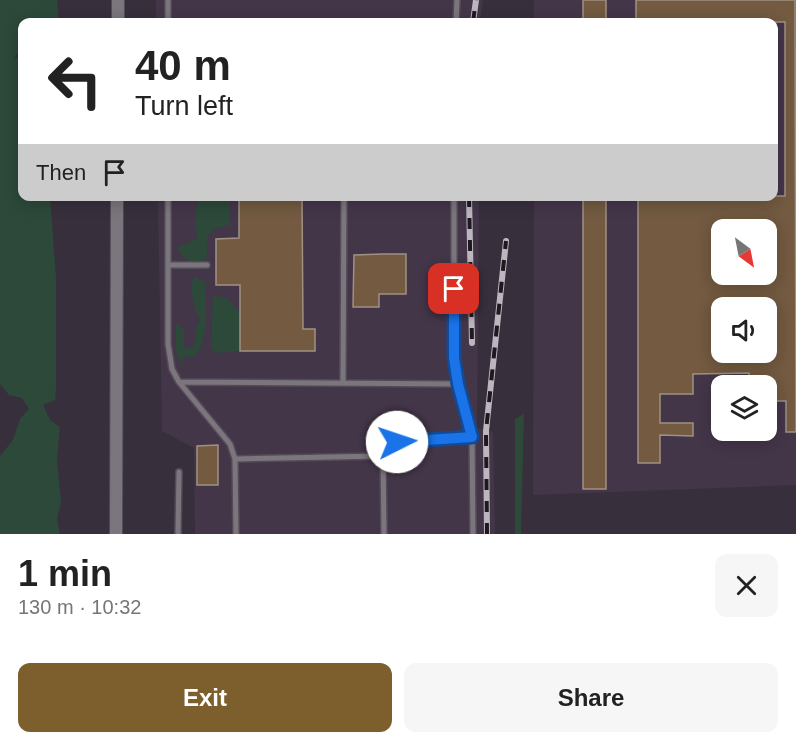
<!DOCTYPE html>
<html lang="en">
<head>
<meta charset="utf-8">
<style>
	body { margin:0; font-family:Helvetica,sans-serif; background:#f6f6f6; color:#222; height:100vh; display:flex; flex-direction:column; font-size:22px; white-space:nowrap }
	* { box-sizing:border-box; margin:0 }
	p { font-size:20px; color:#767676 }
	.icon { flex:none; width:33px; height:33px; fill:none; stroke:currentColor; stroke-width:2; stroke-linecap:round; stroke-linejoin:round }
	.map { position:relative; height:534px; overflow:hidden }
	.sheet { display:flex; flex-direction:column; background:#fff; flex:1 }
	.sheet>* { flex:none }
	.hud { position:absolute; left:18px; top:18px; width:760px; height:183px; border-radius:12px; box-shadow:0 3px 15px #0003; background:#fff; color:#222; overflow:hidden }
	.needle { width:39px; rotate:148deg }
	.buttons { position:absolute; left:711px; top:219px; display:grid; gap:12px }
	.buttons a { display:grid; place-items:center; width:66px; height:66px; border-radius:12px; background:#fff; box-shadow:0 3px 15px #0003; font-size:30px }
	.pin { position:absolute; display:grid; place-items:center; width:51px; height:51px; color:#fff; margin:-26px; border-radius:12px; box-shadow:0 3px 9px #0006 }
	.me { position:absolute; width:66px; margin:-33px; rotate:86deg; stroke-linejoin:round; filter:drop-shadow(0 0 4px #0008) }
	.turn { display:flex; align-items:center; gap:21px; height:126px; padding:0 18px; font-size:27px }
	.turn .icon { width:78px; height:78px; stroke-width:2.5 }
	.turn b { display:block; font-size:42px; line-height:51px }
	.then { display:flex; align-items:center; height:57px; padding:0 18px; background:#0003; gap:12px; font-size:22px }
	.round { display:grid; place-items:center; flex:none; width:63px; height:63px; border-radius:12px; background:#f6f6f6 }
	.head { display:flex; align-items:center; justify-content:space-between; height:102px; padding:0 18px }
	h1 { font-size:36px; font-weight:600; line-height:45px }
	.cta { display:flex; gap:12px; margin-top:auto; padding:12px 18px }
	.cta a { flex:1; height:69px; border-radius:12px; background:#7c5f2c; color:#fff; font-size:24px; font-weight:600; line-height:69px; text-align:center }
	.cta a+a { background:#f6f6f6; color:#222 }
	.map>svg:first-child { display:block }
	.built { fill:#433649; fill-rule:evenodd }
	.green { fill:#2c493a }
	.building { fill:#735a41; stroke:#a09183; stroke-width:1.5; fill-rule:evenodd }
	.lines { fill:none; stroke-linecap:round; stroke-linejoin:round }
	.service-casing { stroke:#544b58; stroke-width:8 }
	.tertiary-casing { stroke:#544b58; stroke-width:14 }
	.service { stroke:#7b767d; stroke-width:5 }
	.tertiary { stroke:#7b767d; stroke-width:12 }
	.rail-casing { stroke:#bdb6c0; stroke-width:6 }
	.rail { stroke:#1d191f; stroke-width:4; stroke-dasharray:11; stroke-linecap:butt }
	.route-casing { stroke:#114b97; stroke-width:15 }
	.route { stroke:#1a73e8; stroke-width:10 }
</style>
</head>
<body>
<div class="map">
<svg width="796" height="534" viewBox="0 0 796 534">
	<rect width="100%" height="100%" fill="#382f3c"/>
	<path class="built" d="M 156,0 L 483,0 L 480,22 L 156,22 Z
		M 534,0 L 796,0 L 796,485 L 533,495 L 534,197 L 774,196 L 774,22 L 534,22 ZM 722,230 L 766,230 L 766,274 L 722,274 ZM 722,308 L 766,308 L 766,352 L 722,352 ZM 722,386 L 766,386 L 766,430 L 722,430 Z
		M 158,197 L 479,197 L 477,428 L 493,432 L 495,534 L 195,534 L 194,448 L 162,431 Z"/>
	<path class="green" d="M 0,0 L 57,0 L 59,22 L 22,22 L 22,48 L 14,58 L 22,56 L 22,196 L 50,197 L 56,277 L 56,388 L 55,400 L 43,405 L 50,420 L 60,427 L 57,460 L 61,502 L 57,519 L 60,534 L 0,534 L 0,456 L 13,440 L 20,419 L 29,409 L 22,398 L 9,395 L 0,384 Z
		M 198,197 L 204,197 L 214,202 L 213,197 L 230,197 L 229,225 L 217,228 L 208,235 L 207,257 L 195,265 L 181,255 L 177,247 L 197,239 L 195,221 Z
		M 194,276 L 205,282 C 205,306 211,341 193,358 L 184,356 L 181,365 L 176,351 L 176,324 L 184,329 L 184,347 L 192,349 L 196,340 L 195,328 L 200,320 C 193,307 189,290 194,276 Z
		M 213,295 L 227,298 L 240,313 L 240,351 L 218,353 L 211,348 Z
		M 524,414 L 521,534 L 515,534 L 515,419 Z"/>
	<path class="building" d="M 583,0 L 606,0 L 606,22 L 583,22 Z
		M 636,0 L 795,0 L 796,432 L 786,432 L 786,401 L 766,401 L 766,386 L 749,386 L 749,373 L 693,374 L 693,394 L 660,394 L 660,423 L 693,423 L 693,436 L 660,435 L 660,463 L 638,463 L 638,196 L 785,196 L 785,22 L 636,22 ZM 722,230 L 766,230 L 766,274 L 722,274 ZM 722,308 L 766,308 L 766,352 L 722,352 Z
		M 239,196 L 302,196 L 303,329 L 315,329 L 315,351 L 240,351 L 240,285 L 216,285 L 216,239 L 239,238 Z
		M 583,196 L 606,196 L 606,489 L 583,489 Z
		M 383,254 L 406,254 L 406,294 L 379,294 L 379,307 L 353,307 L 354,255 Z
		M 218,445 L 218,485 L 197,485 L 197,446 Z"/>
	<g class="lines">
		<defs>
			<path id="service" d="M 168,22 L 168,0
				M 456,22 L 457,0
				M 168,196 L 168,344 L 172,369 L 179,382 L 230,444 L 235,459 L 236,534
				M 454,196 L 454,358 L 458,384 L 472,437 L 473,534
				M 168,265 L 207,265
				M 179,382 L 458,384
				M 343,383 L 344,196
				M 383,456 L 384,534
				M 235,459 L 383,456 L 397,442 L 472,437
				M 178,534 L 179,472"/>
			<path id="tertiary" d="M 118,22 L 118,0
				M 116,534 L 117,196"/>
		</defs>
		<use href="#service" class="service-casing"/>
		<use href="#tertiary" class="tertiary-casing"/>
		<use href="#service" class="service"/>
		<use href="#tertiary" class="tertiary"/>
		<defs>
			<path id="rail" d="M 473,22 L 476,0
				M 469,196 L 472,343
				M 487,534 L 486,431 L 506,241"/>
		</defs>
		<use href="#rail" class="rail-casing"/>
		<use href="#rail" class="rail"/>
	</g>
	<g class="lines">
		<defs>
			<path id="route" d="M 397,442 L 472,437 L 458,384 L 454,358 L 454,289"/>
		</defs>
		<use href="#route" class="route-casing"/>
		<use href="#route" class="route"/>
	</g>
</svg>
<div class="buttons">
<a><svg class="needle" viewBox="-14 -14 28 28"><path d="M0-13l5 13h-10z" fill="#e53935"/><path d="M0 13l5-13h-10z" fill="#767676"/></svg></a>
<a><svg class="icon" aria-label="sound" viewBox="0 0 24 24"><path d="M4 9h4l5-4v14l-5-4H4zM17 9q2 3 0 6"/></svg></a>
<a><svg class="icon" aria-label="layers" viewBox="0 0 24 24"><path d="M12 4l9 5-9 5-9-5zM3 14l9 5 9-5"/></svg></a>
</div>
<div class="pin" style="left:454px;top:289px;background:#d93025"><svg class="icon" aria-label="arrive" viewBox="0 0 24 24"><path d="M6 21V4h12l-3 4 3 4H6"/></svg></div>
<svg class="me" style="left:397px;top:442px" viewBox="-20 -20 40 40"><circle r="19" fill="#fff"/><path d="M0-13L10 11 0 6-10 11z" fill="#1a73e8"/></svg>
<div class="hud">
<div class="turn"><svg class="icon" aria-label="left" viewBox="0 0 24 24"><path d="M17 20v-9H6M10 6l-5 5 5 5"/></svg><div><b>40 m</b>Turn left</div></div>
<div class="then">Then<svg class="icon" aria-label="arrive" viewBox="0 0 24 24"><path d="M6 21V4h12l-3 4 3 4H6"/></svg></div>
</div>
</div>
<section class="sheet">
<div class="head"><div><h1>1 min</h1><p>130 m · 10:32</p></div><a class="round"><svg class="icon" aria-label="close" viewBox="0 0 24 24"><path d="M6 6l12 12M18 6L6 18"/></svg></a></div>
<div class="cta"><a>Exit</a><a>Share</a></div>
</section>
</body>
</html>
